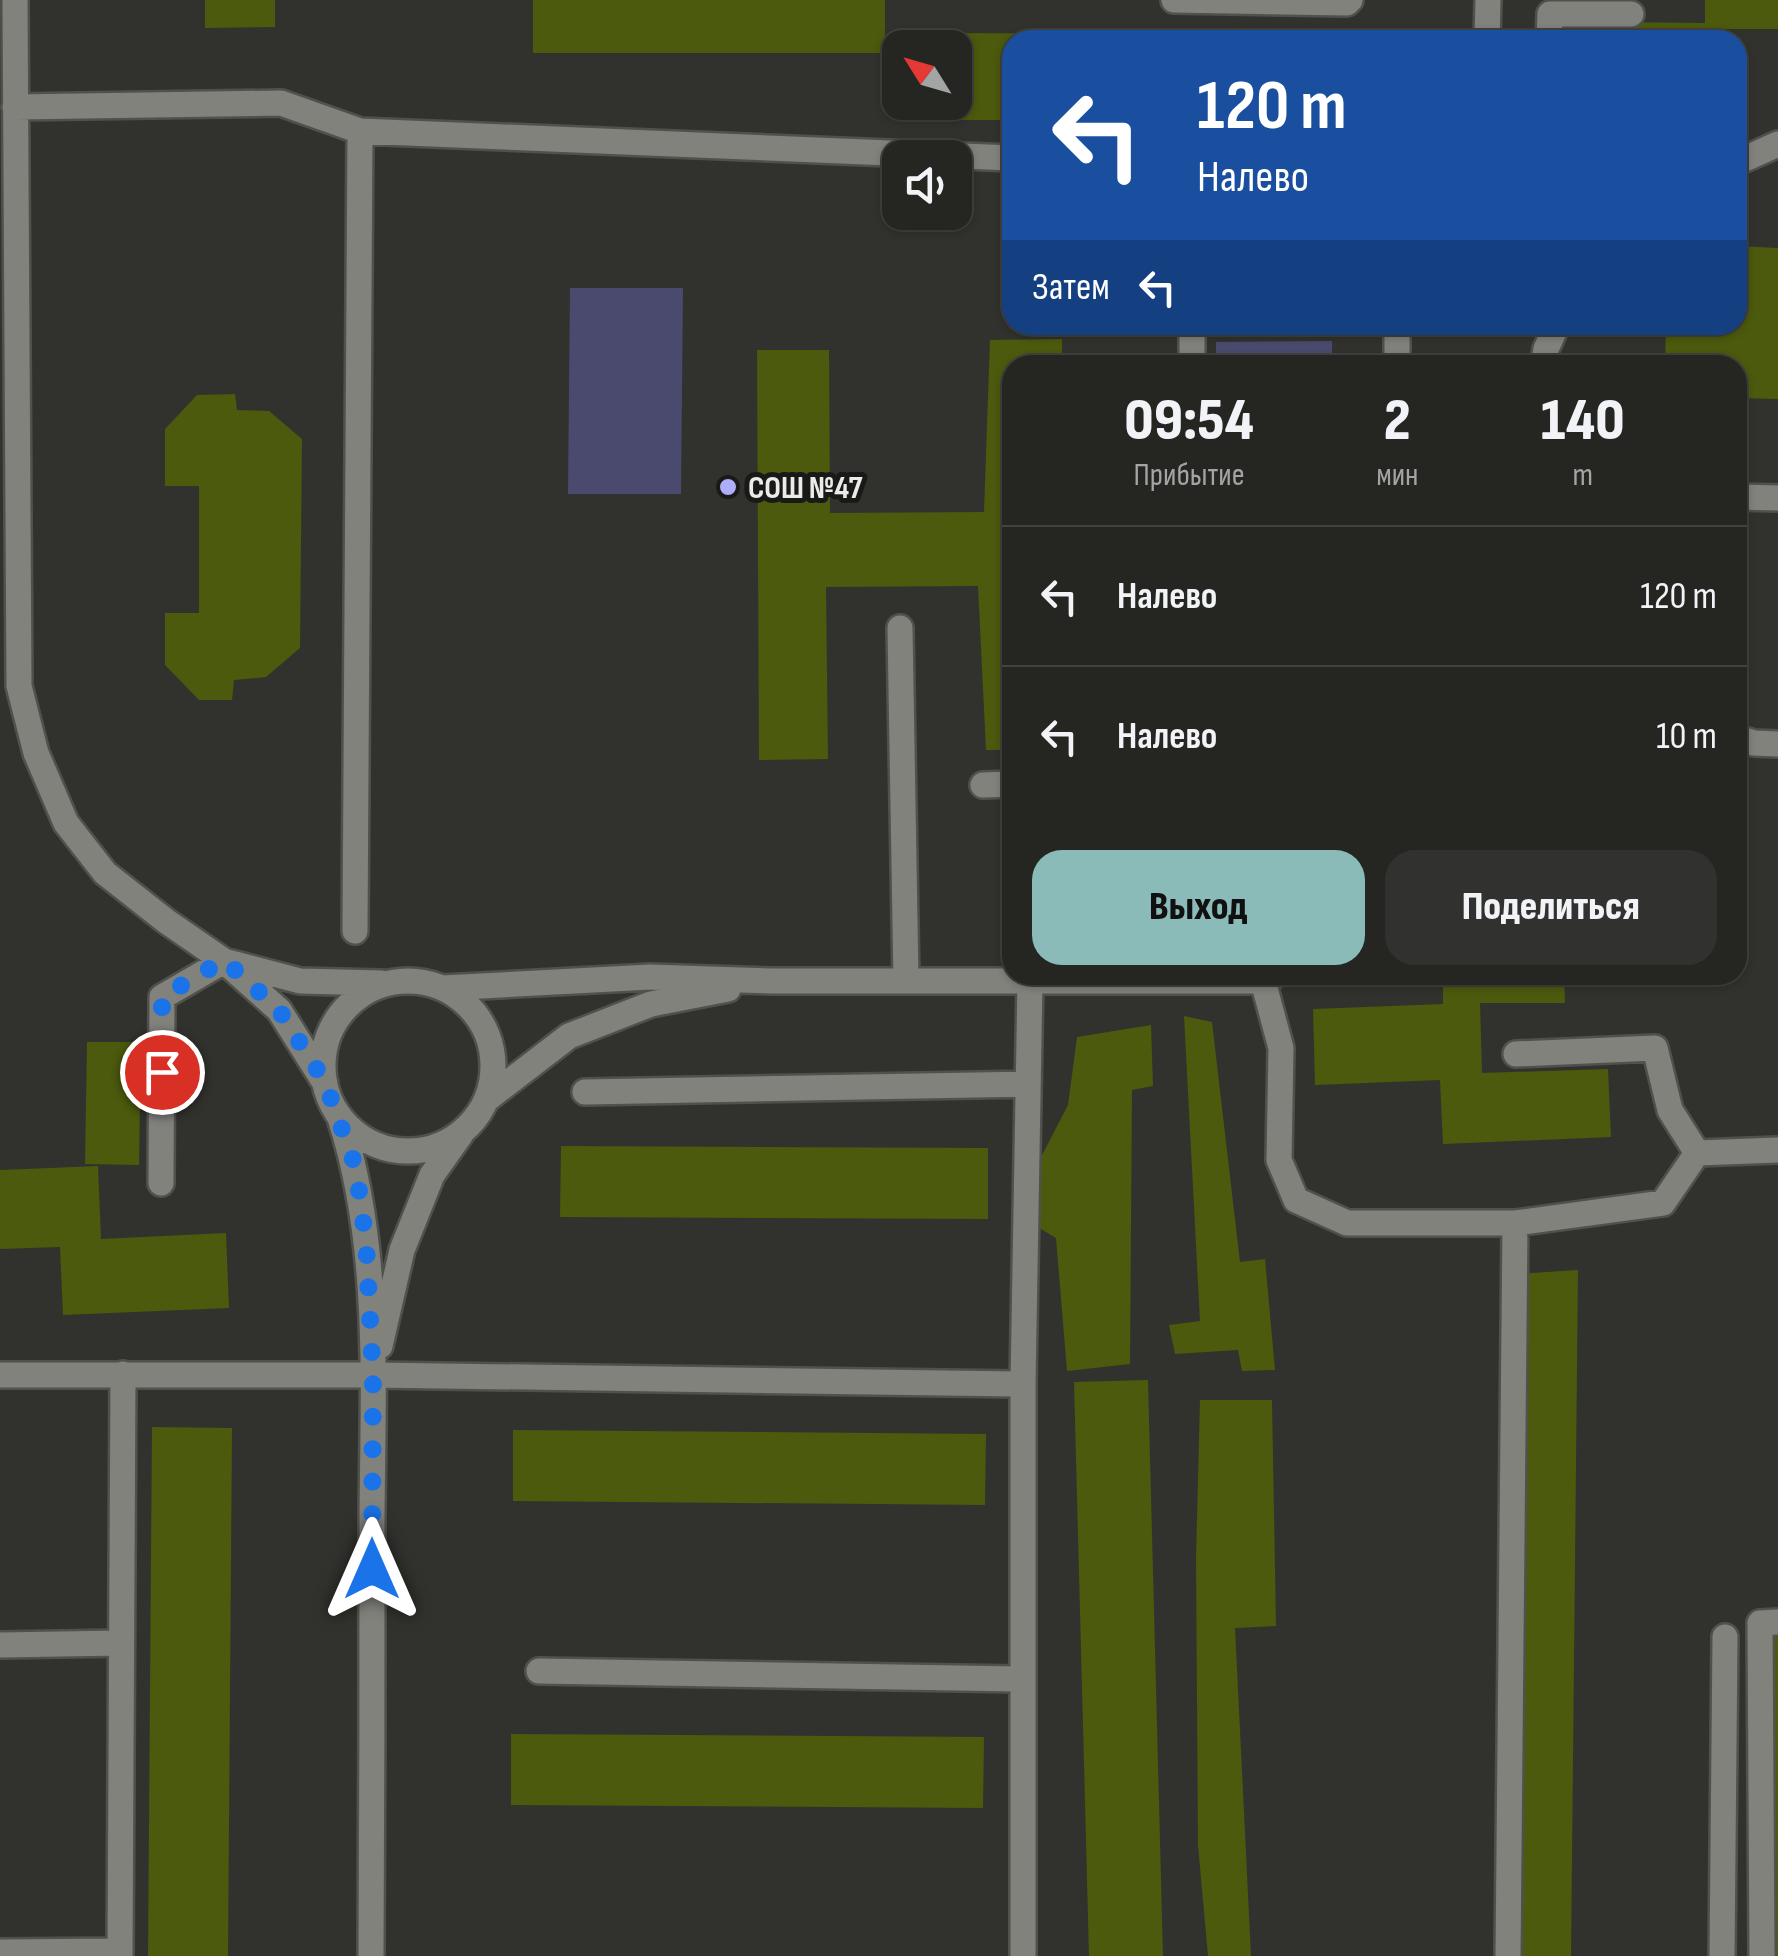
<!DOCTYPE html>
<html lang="ru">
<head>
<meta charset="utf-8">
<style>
	body { margin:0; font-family:"Sofia Sans Condensed",sans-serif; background:#31322f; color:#f1f3f6; height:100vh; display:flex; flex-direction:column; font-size:38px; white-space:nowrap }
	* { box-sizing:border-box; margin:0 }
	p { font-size:32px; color:#a3a5a5 }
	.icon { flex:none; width:55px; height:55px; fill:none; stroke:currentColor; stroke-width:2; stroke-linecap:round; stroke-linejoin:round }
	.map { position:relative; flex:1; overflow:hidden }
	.panel { position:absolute; left:1002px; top:355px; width:745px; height:630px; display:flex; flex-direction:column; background:#252622; border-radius:30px; box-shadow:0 2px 8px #0004,0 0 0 2px #424340 }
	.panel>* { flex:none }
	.banner { position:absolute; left:1002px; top:30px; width:745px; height:305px; border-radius:30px; box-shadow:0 2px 8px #0004,0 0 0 2px #424340; background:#1a4fa0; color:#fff; overflow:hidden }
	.needle { width:65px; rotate:307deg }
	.buttons { position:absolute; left:882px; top:30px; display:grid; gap:20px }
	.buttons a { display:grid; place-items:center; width:90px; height:90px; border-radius:20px; background:#252622; box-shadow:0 2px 8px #0004,0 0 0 2px #424340; font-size:50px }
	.pin { position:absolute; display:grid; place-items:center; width:85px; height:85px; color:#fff; margin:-42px; border:5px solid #fff; border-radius:50%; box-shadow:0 2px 10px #0007 }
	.me { position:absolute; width:110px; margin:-55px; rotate:0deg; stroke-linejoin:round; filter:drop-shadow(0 0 8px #0008) }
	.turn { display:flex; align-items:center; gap:35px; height:210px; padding:0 30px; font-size:45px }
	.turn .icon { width:130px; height:130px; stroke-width:2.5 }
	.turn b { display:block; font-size:70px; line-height:85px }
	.then { display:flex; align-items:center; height:95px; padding:0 30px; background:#0003; gap:20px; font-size:38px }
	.eta { display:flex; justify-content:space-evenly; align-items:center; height:170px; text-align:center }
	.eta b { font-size:60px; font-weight:800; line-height:70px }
	.primary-button { display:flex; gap:20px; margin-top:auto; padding:20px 30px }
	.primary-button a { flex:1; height:115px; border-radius:30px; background:#8bbbb9; color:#111; font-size:40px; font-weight:800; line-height:115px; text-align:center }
	.primary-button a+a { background:#31322f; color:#f1f3f6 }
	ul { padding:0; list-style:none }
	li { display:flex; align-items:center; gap:30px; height:140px; padding:0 30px; border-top:2px solid #424340 }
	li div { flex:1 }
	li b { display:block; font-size:38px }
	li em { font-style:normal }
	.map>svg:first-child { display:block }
	.green { fill:#4a4a6e }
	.building { fill:#4b5a0d }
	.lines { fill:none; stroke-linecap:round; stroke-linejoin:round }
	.minor-casing { stroke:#50514c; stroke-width:30 }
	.minor { stroke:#81827c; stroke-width:25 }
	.route { stroke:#1a73e8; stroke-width:18; stroke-dasharray:0 32.4 }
	.poi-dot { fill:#afaefa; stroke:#191a17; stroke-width:4 }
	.labels { text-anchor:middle; stroke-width:10; stroke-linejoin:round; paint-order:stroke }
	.poi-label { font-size:32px; font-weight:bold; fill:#ebece8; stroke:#191a17; text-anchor:start }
</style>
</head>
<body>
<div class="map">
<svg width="1778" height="1956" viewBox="0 0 1778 1956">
	<rect width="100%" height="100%" fill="#31322d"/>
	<path class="green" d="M 570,288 L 683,288 L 681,494 L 568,494 Z
		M 1332,341 L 1332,365 L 1216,365 L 1216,342 Z"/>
	<path class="building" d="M 205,0 L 275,0 L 275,27 L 205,28 Z
		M 533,0 L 885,0 L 885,53 L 533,53 Z
		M 1705,0 L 1778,0 L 1778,29 L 1725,29 L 1725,40 L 1615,40 L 1615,22 L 1705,23 Z
		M 920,33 L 1372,34 L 1372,40 L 1012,40 L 1012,120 L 919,120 L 919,102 L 955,102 L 955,48 L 920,48 Z
		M 1738,246 L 1778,248 L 1778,399 L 1738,398 L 1738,365 L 1665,365 L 1666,325 L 1738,325 Z
		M 1062,339 L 1062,365 L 1012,365 L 1012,750 L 986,750 L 978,586 L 826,587 L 828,759 L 759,760 L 757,350 L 829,350 L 830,513 L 984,512 L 990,340 Z
		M 235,394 L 237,410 L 269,411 L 302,439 L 300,648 L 266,677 L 234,680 L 232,700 L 199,700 L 165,665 L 165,613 L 199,613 L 199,486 L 165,486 L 165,429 L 197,395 Z
		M 1443,975 L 1564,975 L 1565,1003 L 1480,1003 L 1482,1073 L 1608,1069 L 1611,1137 L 1443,1144 L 1440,1080 L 1315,1085 L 1313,1009 L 1443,1004 Z
		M 1184,1016 L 1212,1022 L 1240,1262 L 1265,1259 L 1275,1370 L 1242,1371 L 1238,1350 L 1175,1354 L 1169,1325 L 1200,1321 Z
		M 1151,1025 L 1153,1086 L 1132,1090 L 1130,1364 L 1067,1371 L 1056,1238 L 1036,1226 L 1040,1159 L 1068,1105 L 1077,1037 Z
		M 87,1042 L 141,1042 L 139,1165 L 85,1164 Z
		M 561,1146 L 988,1148 L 988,1219 L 560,1217 Z
		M 98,1166 L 101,1239 L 226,1233 L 229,1308 L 63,1315 L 60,1247 L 0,1249 L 0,1170 Z
		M 1578,1270 L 1571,1956 L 1510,1956 L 1518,1274 Z
		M 1148,1380 L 1163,1956 L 1089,1956 L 1074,1382 Z
		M 1200,1400 L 1272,1400 L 1276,1626 L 1235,1628 L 1251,1956 L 1208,1956 L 1198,1845 L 1196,1558 Z
		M 152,1427 L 232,1428 L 228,1956 L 148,1956 Z
		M 513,1430 L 986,1434 L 985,1505 L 513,1501 Z
		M 1767,1629 L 1778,1629 L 1778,1956 L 1768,1956 Z
		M 511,1734 L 984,1737 L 983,1808 L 511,1805 Z"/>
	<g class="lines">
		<defs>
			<path id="minor" d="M 15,0 L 19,686 L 36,753 L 66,823 L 105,873 L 166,921 L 224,961 L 279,1010 L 325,1083
				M 1174,0 L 1347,3 L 1350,0
				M 1487,40 L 1488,0
				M 1549,40 L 1550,14 L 1631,14
				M 15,107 L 281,103 L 360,131 L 1012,158
				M 1738,162 L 1778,144
				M 1397,325 L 1397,365
				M 1192,365 L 1192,325
				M 1543,365 L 1546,349 L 1557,325
				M 1738,497 L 1778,498
				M 900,628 L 906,981
				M 1738,738 L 1754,743 L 1778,744
				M 983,785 L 1012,784
				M 355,931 L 360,131
				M 1263,981 L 1281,1048 L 1279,1160 L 1296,1200 L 1347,1223 L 1515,1223 L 1663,1203 L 1697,1153 L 1778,1150
				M323 1066a85 85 0 1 1 170 0a85 85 0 1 1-170 0Z
				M 443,988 L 650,977 L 772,981 L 1263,981 L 1275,975
				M 1516,1054 L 1655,1048 L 1670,1110 L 1697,1153
				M 585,1092 L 1028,1084
				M 487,1099 L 569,1036 L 651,1004 L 728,989
				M 340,1118 C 381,1245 373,1385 372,1517 C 372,1663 372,1810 371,1956
				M 161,1183 L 162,997 L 224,961 L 300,981 L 381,983
				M 380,1346 L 402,1250 L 432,1175 L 461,1134
				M 0,1375 L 373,1375 L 1023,1384
				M 0,1645 L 121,1643
				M 539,1671 L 1023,1679
				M 0,1952 L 120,1951
				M 120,1956 L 123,1374
				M 1023,1956 L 1023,1384 L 1030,981
				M 1508,1956 L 1515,1223
				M 1722,1956 L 1725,1637
				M 1762,1956 L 1760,1623 L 1778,1622"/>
		</defs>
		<use href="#minor" class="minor-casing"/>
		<use href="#minor" class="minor"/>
	</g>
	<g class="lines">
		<path class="route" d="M 162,1072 L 162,997 L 224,960 L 279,1010 L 325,1082 L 356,1168 L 366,1242 L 373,1375 L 372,1569"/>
	</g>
	<circle class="poi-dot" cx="728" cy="487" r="10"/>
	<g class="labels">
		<g class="poi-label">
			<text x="748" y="498">СОШ №47</text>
		</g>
	</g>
</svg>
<div class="buttons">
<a><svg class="needle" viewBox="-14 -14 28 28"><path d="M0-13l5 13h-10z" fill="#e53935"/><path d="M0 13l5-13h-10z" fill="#a3a5a5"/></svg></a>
<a><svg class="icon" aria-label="sound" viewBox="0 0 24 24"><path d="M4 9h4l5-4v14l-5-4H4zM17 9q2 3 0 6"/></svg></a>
</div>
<div class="pin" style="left:162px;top:1072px;background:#d93025"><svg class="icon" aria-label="arrive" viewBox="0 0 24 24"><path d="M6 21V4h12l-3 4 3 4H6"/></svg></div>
<svg class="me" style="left:372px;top:1569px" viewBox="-20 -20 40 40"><path d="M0-17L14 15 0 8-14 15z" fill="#1a73e8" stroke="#fff" stroke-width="4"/></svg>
<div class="banner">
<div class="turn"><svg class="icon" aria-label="left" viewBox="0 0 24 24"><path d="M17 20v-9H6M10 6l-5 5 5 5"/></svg><div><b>120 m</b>Налево</div></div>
<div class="then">Затем<svg class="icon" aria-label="left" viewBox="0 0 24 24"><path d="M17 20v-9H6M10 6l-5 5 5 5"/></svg></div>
</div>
<section class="panel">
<div class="eta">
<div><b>09:54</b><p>Прибытие</p></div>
<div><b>2</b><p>мин</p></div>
<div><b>140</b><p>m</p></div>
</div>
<ul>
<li><svg class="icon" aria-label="left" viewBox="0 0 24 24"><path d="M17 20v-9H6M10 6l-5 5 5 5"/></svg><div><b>Налево</b></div><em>120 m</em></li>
<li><svg class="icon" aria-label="left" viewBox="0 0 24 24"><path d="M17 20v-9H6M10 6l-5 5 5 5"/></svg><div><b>Налево</b></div><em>10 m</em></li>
</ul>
<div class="primary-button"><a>Выход</a><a>Поделиться</a></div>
</section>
</div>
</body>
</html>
